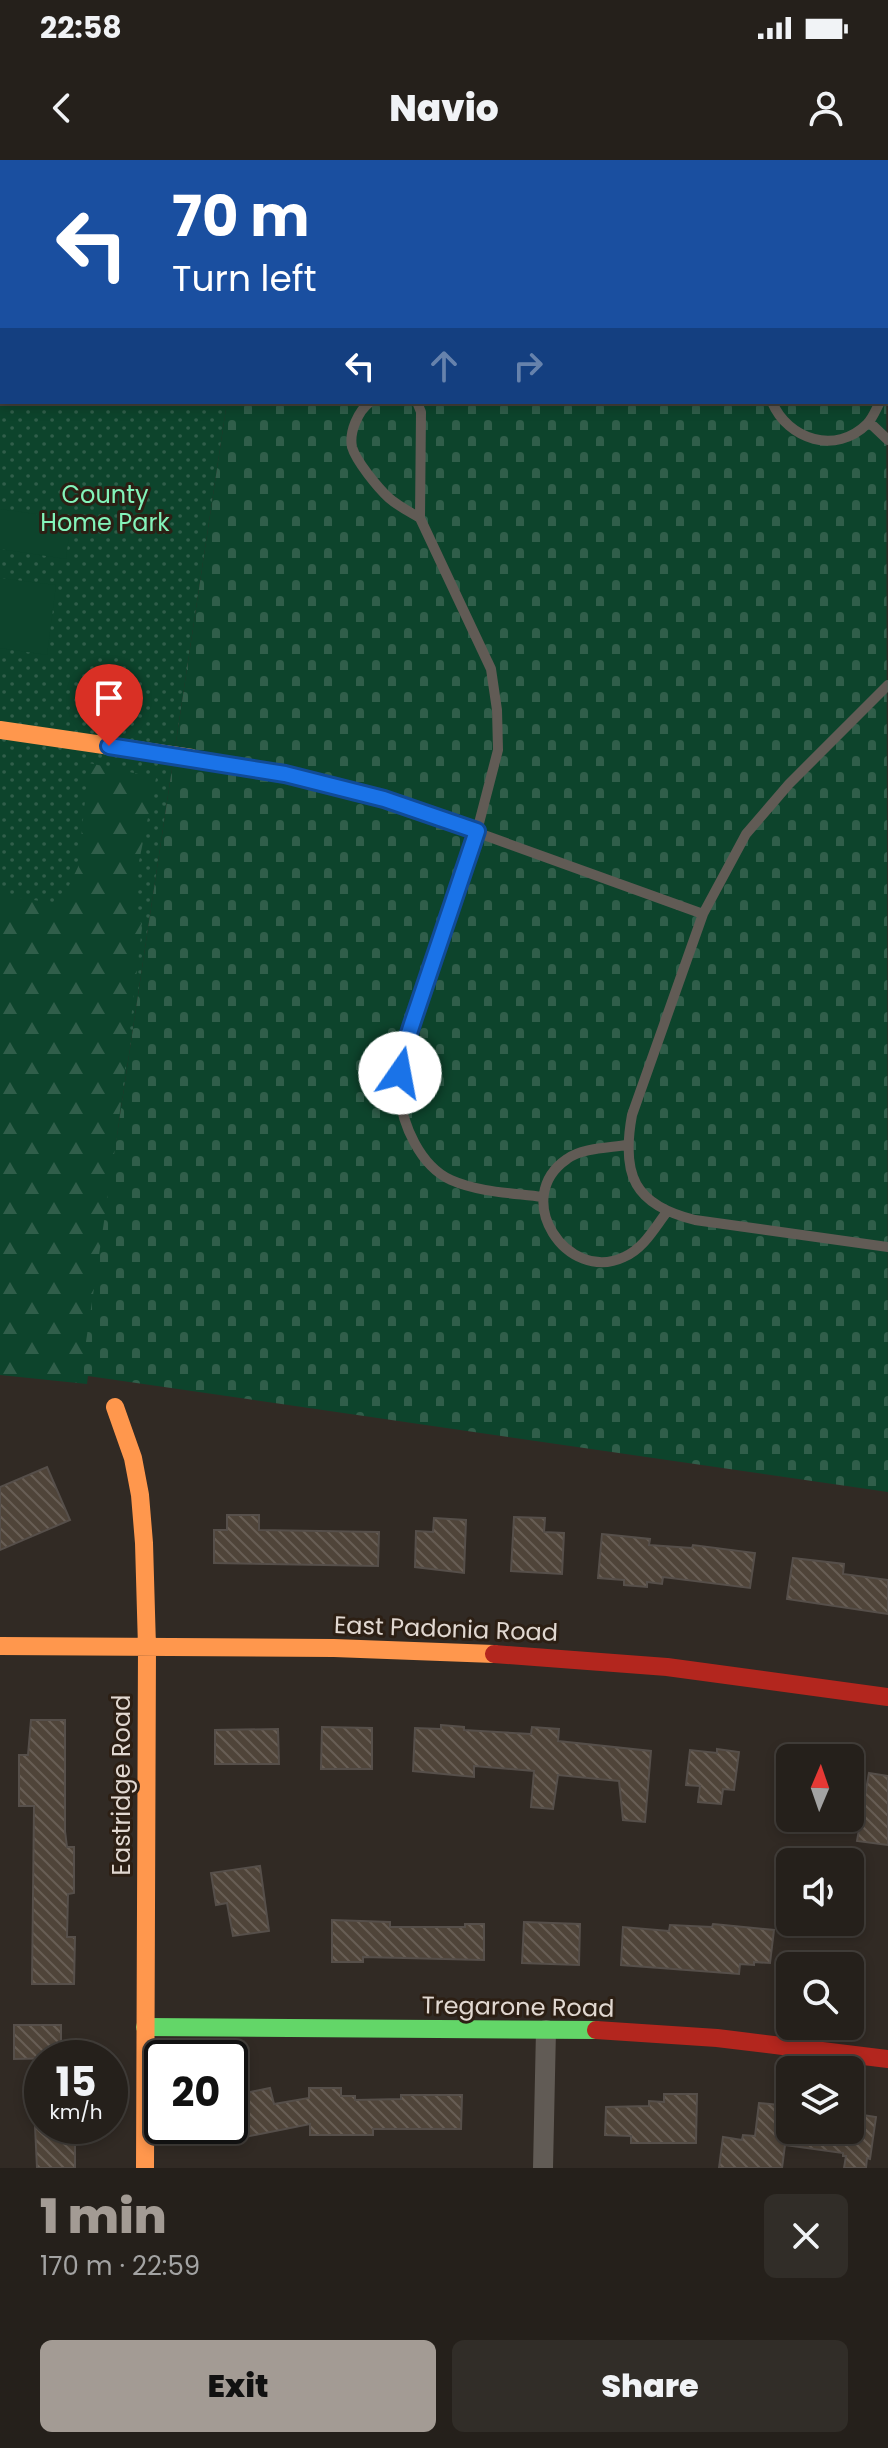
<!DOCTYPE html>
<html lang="en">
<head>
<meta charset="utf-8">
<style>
	body { margin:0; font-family:Poppins,sans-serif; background:#312d28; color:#f1f3f6; height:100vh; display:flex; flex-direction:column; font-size:30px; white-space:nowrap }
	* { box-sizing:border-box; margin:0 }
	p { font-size:26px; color:#a3a3a3 }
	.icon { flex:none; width:44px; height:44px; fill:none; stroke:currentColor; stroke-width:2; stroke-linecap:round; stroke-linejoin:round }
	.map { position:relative; height:2008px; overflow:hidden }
	.panel { display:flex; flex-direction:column; background:#25201b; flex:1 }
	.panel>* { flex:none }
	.banner { position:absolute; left:0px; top:0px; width:888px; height:244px; box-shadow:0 4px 12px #0003,0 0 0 2px #423e3a; background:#1a4fa0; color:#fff; overflow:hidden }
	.needle { width:52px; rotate:2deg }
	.fabs { position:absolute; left:776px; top:1584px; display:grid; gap:16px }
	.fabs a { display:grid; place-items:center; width:88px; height:88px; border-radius:12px; background:#25201b; box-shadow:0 4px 12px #0003,0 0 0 2px #423e3a; font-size:40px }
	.speed { position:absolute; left:24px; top:1880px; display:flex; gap:16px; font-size:40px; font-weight:700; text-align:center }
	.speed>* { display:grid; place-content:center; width:104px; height:104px; border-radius:50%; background:#25201b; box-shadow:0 4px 12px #0003,0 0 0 2px #423e3a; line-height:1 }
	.speed small { font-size:20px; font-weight:400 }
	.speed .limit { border:4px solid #111; border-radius:12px; background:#fff; color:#111 }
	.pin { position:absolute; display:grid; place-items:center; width:68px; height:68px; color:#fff; margin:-82px -34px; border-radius:50% 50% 50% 0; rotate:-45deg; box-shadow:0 0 8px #0007 }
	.pin .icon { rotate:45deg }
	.me { position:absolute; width:88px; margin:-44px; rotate:12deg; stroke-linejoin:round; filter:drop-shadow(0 0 6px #0008) }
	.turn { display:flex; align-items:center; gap:28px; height:168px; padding:0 40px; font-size:36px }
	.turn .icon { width:104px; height:104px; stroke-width:2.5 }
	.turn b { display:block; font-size:56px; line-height:68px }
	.lanes { display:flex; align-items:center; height:76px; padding:0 40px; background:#0003; justify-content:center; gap:40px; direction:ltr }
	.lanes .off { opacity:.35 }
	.round { display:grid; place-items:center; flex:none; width:84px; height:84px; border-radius:12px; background:#312d28 }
	.overview { display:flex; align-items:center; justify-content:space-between; height:136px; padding:0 40px }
	h1 { font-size:48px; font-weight:800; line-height:60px; color:#a39b94 }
	.primary-button { display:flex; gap:16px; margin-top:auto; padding:16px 40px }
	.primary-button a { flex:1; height:92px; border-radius:12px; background:#a39b94; color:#111; font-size:32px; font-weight:800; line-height:92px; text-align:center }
	.primary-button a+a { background:#312d28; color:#f1f3f6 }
	.status { display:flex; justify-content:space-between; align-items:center; height:56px; padding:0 40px; background:#25201b; direction:ltr }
	.status svg { height:22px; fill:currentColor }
	header { display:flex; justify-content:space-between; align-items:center; height:104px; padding:0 40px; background:#25201b; font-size:36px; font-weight:800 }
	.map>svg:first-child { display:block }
	.grass { fill:url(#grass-dots) }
	.forest { fill:url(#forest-firs) }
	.cemetery { fill:url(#cemetery-stones) }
	.garden { fill:#0d442c }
	.building { fill:url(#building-back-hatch); stroke:#564f4a; stroke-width:2 }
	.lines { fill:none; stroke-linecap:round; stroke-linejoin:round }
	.lane { stroke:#615b55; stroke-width:10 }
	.street { stroke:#615b55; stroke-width:20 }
	.fast { stroke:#63d668; stroke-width:18 }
	.slow { stroke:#ff974d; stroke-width:18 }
	.jam { stroke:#b3261e; stroke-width:18 }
	.route-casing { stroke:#114b97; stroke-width:20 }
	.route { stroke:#1a73e8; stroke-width:14 }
	.labels { text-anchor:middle; stroke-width:6; stroke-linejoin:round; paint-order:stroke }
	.park-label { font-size:24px; fill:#83f4ba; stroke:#2c1f14 }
	.street-label { font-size:24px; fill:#e1d8d1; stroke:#2c1f14 }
</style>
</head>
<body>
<div class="status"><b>22:58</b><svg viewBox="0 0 49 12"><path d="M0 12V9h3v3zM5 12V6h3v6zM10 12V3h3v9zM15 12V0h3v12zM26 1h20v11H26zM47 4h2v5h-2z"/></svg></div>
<header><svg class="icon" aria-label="back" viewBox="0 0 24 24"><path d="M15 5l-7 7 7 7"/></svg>Navio<svg class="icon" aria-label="person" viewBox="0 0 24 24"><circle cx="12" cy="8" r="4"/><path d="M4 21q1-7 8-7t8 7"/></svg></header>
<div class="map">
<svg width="888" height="2008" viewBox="0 0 888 2008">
	<defs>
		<pattern id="grass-dots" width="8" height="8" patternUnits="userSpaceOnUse" patternTransform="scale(2)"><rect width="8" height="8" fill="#0d442c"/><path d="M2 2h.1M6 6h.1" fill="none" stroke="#305e4a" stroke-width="1.8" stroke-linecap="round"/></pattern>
		<pattern id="forest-firs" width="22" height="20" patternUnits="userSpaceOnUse" patternTransform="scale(2)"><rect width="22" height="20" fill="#0d442c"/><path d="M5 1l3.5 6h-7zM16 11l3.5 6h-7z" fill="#305e4a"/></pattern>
		<pattern id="cemetery-stones" width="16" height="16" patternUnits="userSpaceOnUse" patternTransform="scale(2)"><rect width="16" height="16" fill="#0d442c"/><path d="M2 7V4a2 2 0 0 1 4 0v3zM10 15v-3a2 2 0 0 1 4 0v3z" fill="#305e4a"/></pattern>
		<pattern id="building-back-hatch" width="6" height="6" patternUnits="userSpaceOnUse" patternTransform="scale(2)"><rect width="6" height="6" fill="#4f4439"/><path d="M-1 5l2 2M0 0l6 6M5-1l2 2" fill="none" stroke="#685e55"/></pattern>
	</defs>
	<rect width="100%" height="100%" fill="#312a24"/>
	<path class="grass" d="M 0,0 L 263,0 L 2,2 L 2,242 L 227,242 L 81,1215 L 0,1204 Z
		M 577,0 L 888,0 L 888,46 L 886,2 Z"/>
	<path class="forest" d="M 89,603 L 156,618 L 133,731 L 142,768 L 87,1224 L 0,1215 L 0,735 L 60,744 L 78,707 Z"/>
	<path class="cemetery" d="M 263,0 L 577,0 L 591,2 L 263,2 Z
		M 886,46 L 888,1332 L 81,1215 L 227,242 L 886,242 Z"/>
	<path class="garden" d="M 0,349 L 71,359 L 66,399 L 0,389 Z
		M 0,418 L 56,425 L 47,495 L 0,488 Z"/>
	<path class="building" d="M 47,1307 L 70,1360 L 0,1390 L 0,1327 Z
		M 227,1355 L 259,1355 L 259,1370 L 379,1372 L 378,1406 L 214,1403 L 214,1370 L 227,1370 Z
		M 514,1357 L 545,1358 L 544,1372 L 564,1373 L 562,1414 L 511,1411 Z
		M 434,1358 L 466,1360 L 464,1413 L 415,1407 L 416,1371 L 433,1372 Z
		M 602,1374 L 650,1379 L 649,1385 L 692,1388 L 693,1385 L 755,1393 L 750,1428 L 663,1417 L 662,1424 L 647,1422 L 647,1427 L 624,1425 L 624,1420 L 598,1418 Z
		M 793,1398 L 844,1404 L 843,1414 L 888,1420 L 888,1454 L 787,1439 Z
		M 31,1560 L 65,1560 L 65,1671 L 67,1687 L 74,1687 L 74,1733 L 68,1734 L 67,1777 L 75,1777 L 74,1824 L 32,1824 L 34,1646 L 19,1646 L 19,1595 L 28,1595 Z
		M 441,1565 L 464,1567 L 464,1570 L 531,1574 L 532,1567 L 559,1569 L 558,1581 L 651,1591 L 645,1662 L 623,1660 L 619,1621 L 558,1615 L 553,1649 L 531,1647 L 534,1611 L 474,1606 L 474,1617 L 413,1611 L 415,1568 L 441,1569 Z
		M 322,1567 L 372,1568 L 372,1609 L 321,1609 Z
		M 278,1569 L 279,1604 L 215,1604 L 215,1570 Z
		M 717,1589 L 739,1592 L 734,1630 L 723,1629 L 721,1644 L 698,1642 L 700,1626 L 686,1625 L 690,1590 L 717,1593 Z
		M 869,1613 L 888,1616 L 888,1685 L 857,1681 Z
		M 260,1706 L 269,1771 L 233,1776 L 227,1743 L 216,1745 L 211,1713 Z
		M 332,1760 L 390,1762 L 390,1767 L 465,1767 L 465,1764 L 484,1764 L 484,1800 L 363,1797 L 363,1802 L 332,1802 Z
		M 524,1762 L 580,1764 L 579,1805 L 522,1803 Z
		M 713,1764 L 774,1770 L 770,1803 L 754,1802 L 754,1805 L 740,1804 L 739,1814 L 621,1805 L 623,1767 L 669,1771 L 670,1765 L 712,1767 Z
		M 14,1865 L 61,1865 L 61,1898 L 14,1899 Z
		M 270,1928 L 274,1944 L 309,1938 L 309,1928 L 341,1928 L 341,1936 L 355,1936 L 355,1940 L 401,1939 L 401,1935 L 462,1935 L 461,1969 L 373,1969 L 373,1975 L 310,1975 L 310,1964 L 230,1980 L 230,1936 Z
		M 664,1934 L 697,1934 L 696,1983 L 631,1983 L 631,1976 L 605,1975 L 606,1947 L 649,1946 L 649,1941 L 664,1942 Z
		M 759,1943 L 790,1946 L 787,1970 L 850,1970 L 850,1953 L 876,1957 L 870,1999 L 867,1998 L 866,2008 L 844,2008 L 846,1996 L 843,1996 L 843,1993 L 785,1985 L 782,2008 L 719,2008 L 723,1977 L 742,1980 L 743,1975 L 755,1976 Z
		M 35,1966 L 75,1966 L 75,2008 L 37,2008 Z"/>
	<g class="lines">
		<path class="lane" d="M 370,242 C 358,251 349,272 352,287 C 356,301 378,328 389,338 C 398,346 410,352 420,358
			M 417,242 L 421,252 L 420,358 L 491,509 L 497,550 L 498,590 L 477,671 L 402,895 C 401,907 398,920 399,932 C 402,964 420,1006 451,1020 C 478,1032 512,1033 542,1037
			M 772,242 C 788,280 836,295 867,264 C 873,258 876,249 880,242
			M 869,262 L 888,280
			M 888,525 L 789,624 L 746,674 L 703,754 L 632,955 C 621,1015 634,1045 695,1060 L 888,1087
			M 193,598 L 285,614 L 384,639 L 703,754
			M 627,985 C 608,988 582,988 567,999 C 510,1038 567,1124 624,1097 C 643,1089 654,1069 666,1053"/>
		<path class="street" d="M 543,2008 L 546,1870"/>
		<path class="fast" d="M 145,1867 L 596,1870"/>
		<path class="slow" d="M 0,570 L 192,598
			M 115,1247 L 133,1298 L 140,1335 L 144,1383 L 147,1487 L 145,2008
			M 0,1486 L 334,1488 L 494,1494"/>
		<path class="jam" d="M 494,1494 L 667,1507 L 888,1537
			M 596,1870 L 717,1878 L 888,1899"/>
	</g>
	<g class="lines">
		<defs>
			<path id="route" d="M 109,586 L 285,614 L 384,639 L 477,671 L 412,864 L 402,895 L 400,913"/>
		</defs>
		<use href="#route" class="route-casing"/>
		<use href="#route" class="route"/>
	</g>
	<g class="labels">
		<g class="park-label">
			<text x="105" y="343">County<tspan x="105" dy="28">Home Park</tspan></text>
		</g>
		<g class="street-label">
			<text transform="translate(446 1469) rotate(2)" y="8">East Padonia Road</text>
			<text transform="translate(122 1625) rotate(-90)" y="8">Eastridge Road</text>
			<text transform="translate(518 1847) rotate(1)" y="8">Tregarone Road</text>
		</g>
	</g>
</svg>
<div class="fabs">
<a><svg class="needle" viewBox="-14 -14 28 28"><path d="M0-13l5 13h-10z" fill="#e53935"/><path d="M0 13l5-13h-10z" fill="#a3a3a3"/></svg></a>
<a><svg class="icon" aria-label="sound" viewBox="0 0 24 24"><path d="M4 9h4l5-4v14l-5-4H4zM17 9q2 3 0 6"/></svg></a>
<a><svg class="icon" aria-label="search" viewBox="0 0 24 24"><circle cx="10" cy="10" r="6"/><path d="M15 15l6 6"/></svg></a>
<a><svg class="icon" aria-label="layers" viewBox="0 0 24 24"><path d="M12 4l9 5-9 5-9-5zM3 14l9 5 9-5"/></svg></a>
</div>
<div class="speed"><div>15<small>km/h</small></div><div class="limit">20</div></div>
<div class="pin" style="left:109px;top:586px;background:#d93025"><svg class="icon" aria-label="arrive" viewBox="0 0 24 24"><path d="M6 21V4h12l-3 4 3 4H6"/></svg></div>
<svg class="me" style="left:400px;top:913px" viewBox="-20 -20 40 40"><circle r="19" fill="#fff"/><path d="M0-13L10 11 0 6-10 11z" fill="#1a73e8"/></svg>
<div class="banner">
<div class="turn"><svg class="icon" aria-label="left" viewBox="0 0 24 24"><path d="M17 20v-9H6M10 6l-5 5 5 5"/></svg><div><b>70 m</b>Turn left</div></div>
<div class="lanes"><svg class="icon" aria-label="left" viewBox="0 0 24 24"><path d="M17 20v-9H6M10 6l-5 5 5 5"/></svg><svg class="icon off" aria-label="ahead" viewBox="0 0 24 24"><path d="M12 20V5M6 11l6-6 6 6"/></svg><svg class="icon off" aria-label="right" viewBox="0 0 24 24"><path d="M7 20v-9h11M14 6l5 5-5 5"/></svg></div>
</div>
</div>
<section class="panel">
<div class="overview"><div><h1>1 min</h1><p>170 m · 22:59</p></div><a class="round"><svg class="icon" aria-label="close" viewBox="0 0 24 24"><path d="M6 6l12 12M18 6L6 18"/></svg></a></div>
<div class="primary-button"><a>Exit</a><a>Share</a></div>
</section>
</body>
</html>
